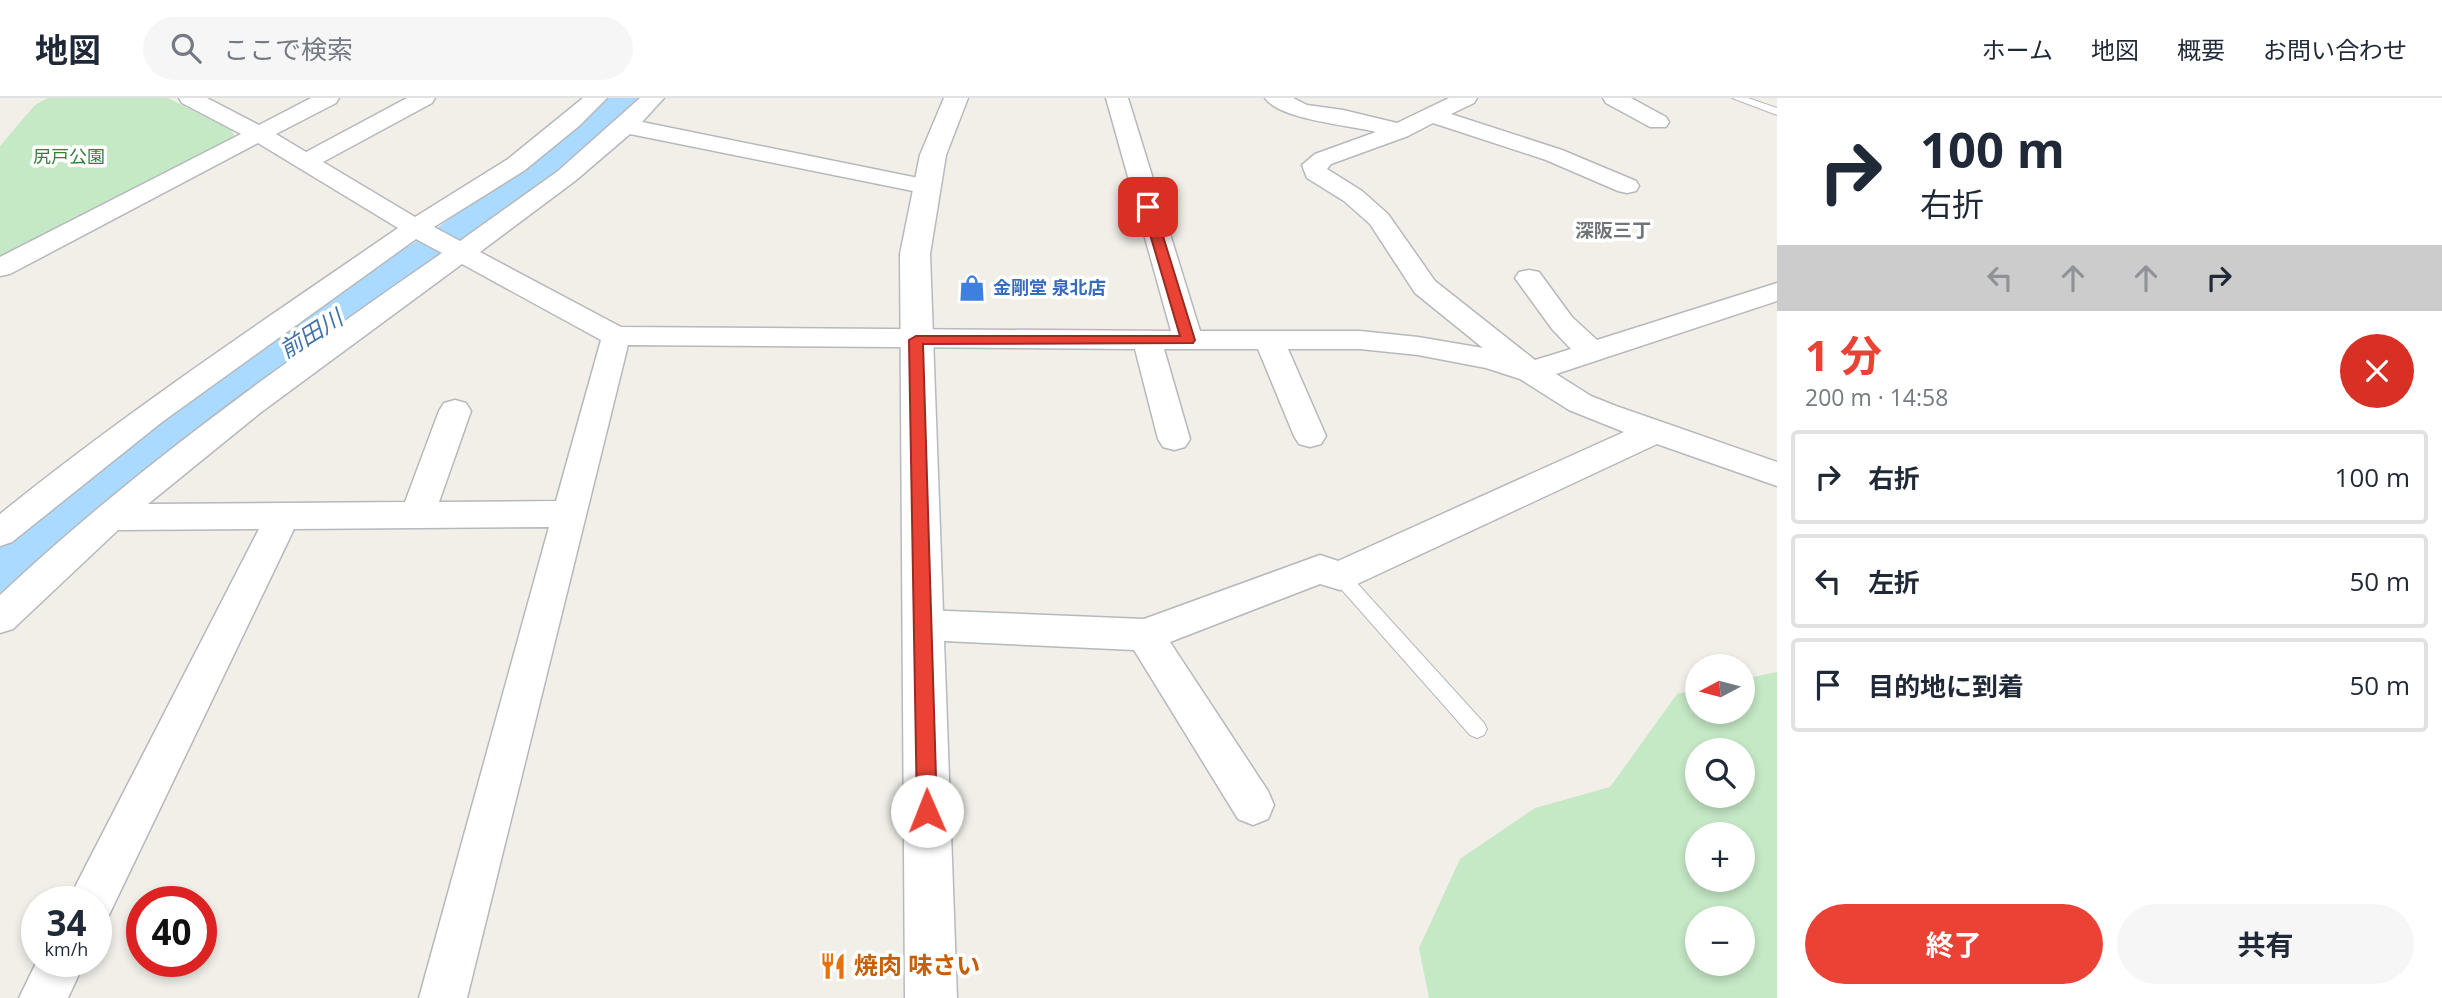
<!DOCTYPE html>
<html lang="ja">
<head>
<meta charset="utf-8">
<style>
	body { margin:0; font-family:"Open Sans","Noto Sans JP",sans-serif; background:#f6f6f7; color:#1f2937; height:100vh; display:flex; flex-direction:column; font-size:26px; white-space:nowrap }
	* { box-sizing:border-box; margin:0 }
	p { font-size:23px; color:#747a83 }
	.icon { flex:none; width:38px; height:38px; fill:none; stroke:currentColor; stroke-width:2; stroke-linecap:round; stroke-linejoin:round }
	.map { position:relative; flex:1; overflow:hidden }
	.details { display:flex; flex-direction:column; background:#fff; width:665px }
	.details>* { flex:none }
	.top-card { background:#fff; color:#1f2937; overflow:hidden }
	.needle { width:46px; rotate:263deg }
	.fabs { position:absolute; left:1685px; top:556px; display:grid; gap:14px }
	.fabs a { display:grid; place-items:center; width:70px; height:70px; border-radius:50%; background:#fff; box-shadow:0 4px 10px #0003; font-size:35px }
	.speed { position:absolute; left:21px; top:788px; display:flex; gap:14px; font-size:35px; font-weight:700; text-align:center }
	.speed>* { display:grid; place-content:center; width:91px; height:91px; border-radius:50%; background:#fff; box-shadow:0 4px 10px #0003; line-height:1 }
	.speed small { font-size:18px; font-weight:400 }
	.speed .limit { border:10px solid #d22; background:#fff; color:#111 }
	.pin { position:absolute; display:grid; place-items:center; width:60px; height:60px; color:#fff; margin:-30px; border-radius:14px; box-shadow:0 4px 10px #0006 }
	.me { position:absolute; width:77px; margin:-38px; rotate:359deg; stroke-linejoin:round; filter:drop-shadow(0 0 5px #0008) }
	.turn { display:flex; align-items:center; gap:24px; height:147px; padding:0 28px; font-size:32px }
	.turn .icon { width:91px; height:91px; stroke-width:2.5 }
	.turn b { display:block; font-size:49px; line-height:60px }
	.lanes { display:flex; align-items:center; height:66px; padding:0 28px; background:#0003; justify-content:center; gap:35px; direction:ltr }
	.lanes .off { opacity:.35 }
	.round { display:grid; place-items:center; flex:none; width:74px; height:74px; border-radius:37px; background:#f6f6f7 }
	.headline { display:flex; align-items:center; justify-content:space-between; height:119px; padding:0 28px }
	h1 { font-size:42px; font-weight:700; line-height:52px; color:#ea4335 }
	.primary-button { display:flex; gap:14px; margin-top:auto; padding:14px 28px }
	.primary-button a { flex:1; height:80px; border-radius:42px; background:#ea4335; color:#fff; font-size:28px; font-weight:700; line-height:80px; text-align:center }
	.primary-button a+a { background:#f6f6f7; color:#1f2937 }
	ul { padding:0; list-style:none }
	li { display:flex; align-items:center; gap:21px; height:94px; margin:0 14px 10px; padding:0 14px; border:4px solid #e0e1e3; border-radius:7px }
	li div { flex:1 }
	li b { display:block; font-size:26px }
	li em { font-style:normal }
	header { display:flex; align-items:center; gap:42px; box-sizing:border-box; height:98px; padding:0 35px; background:#fff; border-bottom:2px solid #e0e1e3 }
	header strong { font-size:33px }
	nav { display:flex; gap:38px; margin-inline-start:auto; font-size:24px }
	.search { width:490px; height:63px; background:#f6f6f7; display:flex; align-items:center; gap:18px; box-sizing:border-box; padding:0 24px; border-radius:38px; color:#747a83; font-size:26px }
	main { display:flex; flex:1; min-height:0 }
	.map>svg:first-child { display:block }
	.green { fill:#c5e8c5; fill-rule:evenodd }
	.lines { fill:none; stroke-linecap:round; stroke-linejoin:round }
	.river { fill:#aadaff; fill-rule:evenodd }
	.lane-casing { stroke:#b5b8bc; stroke-width:2 }
	.street-casing { stroke:#b5b8bc; stroke-width:3 }
	.secondary-casing { stroke:#b6babf; stroke-width:3 }
	.lane { fill:#fff; fill-rule:evenodd }
	.street { fill:#fff; fill-rule:evenodd }
	.secondary { fill:#fff; fill-rule:evenodd }
	.route { fill:#ea4335; stroke:#982c22; stroke-width:2 }
	.labels { text-anchor:middle; stroke-width:7; stroke-linejoin:round; paint-order:stroke }
	.far-park-label { font-size:18px; fill:#348238; stroke:#fff }
	.far-shop-label { font-size:18px; font-weight:bold; fill:#366cbe; stroke:#fff; text-anchor:start }
	.far-neighbourhood-label { font-size:19px; font-weight:bold; fill:#70757a; stroke:#fff }
	.water-label { font-size:23px; font-style:italic; fill:#4174aa; stroke:#fff }
	.near-food-label { font-size:24px; font-weight:bold; fill:#c56008; stroke:#fff; text-anchor:start }
</style>
</head>
<body>
<header>
<strong>地図</strong>
<div class="search"><svg class="icon" aria-label="search" viewBox="0 0 24 24"><circle cx="10" cy="10" r="6"/><path d="M15 15l6 6"/></svg>ここで検索</div>
<nav><a>ホーム</a><a>地図</a><a>概要</a><a>お問い合わせ</a></nav>
</header>
<main>
<div class="map">
<svg width="1777" height="900" viewBox="0 0 1777 900">
	<rect width="100%" height="100%" fill="#f1efe8"/>
	<path class="green" d="M 48,0 L 168,0 L 231,32 L 236,40 L 0,160 L 0,48 L 35,7 Z
		M 1777,574 L 1777,900 L 1429,900 L 1419,850 L 1460,761 L 1535,710 L 1610,689 L 1677,596 L 1697,591 L 1698,614 L 1743,614 L 1743,581 ZM 1698,653 L 1743,653 L 1743,698 L 1698,698 ZM 1698,737 L 1743,737 L 1743,782 L 1698,782 ZM 1698,821 L 1743,821 L 1743,866 L 1698,866 Z"/>
	<g class="lines">
		<path class="river" d="M 597,0 L 649,0 L 586,66 L 475,156 L 283,283 L 92,438 L 27,500 L 0,509 L 0,433 L 40,398 L 237,253 L 435,132 L 550,44 Z"/>
		<defs>
			<path id="lane" d="M 1732,0 L 1748,0 L 1777,10 L 1777,17 Z
				M 1340,471 L 1346,473 L 1484,625 L 1487,631 L 1484,637 L 1477,640 L 1470,637 L 1334,483 L 1331,478 L 1334,473 Z"/>
			<path id="street" d="M 179,0 L 207,0 L 259,27 L 311,0 L 339,0 L 336,5 L 276,36 L 306,54 L 407,0 L 435,0 L 432,5 L 323,64 L 415,119 L 508,61 L 583,0 L 607,0 L 579,28 L 525,72 L 434,129 L 460,143 L 558,73 L 640,0 L 664,0 L 642,24 L 923,81 L 932,83 L 935,88 L 932,93 L 923,95 L 630,36 L 575,83 L 480,154 L 621,229 L 1171,233 L 1106,0 L 1128,0 L 1200,233 L 1360,233 L 1418,239 L 1483,250 L 1415,195 L 1370,126 L 1344,103 L 1307,80 L 1302,67 L 1315,56 L 1376,34 C 1349,27 1280,22 1265,0 L 1293,0 L 1307,7 L 1343,12 L 1397,25 L 1449,0 L 1477,0 L 1474,5 L 1451,16 L 1562,52 L 1636,83 L 1639,88 L 1636,93 L 1627,95 L 1618,93 L 1546,62 L 1433,25 L 1408,38 L 1331,66 L 1327,71 L 1362,93 L 1388,116 L 1435,183 L 1535,262 L 1571,251 L 1552,231 L 1515,180 L 1519,174 L 1529,172 L 1539,174 L 1572,219 L 1597,242 L 1777,185 L 1777,203 L 1556,276 L 1591,298 L 1616,308 L 1777,364 L 1777,388 L 1657,346 L 1353,488 L 1340,492 L 1320,486 L 1170,544 L 1268,693 L 1274,707 L 1268,721 L 1253,727 L 1238,721 L 1134,552 L 923,542 L 910,538 L 904,527 L 910,516 L 923,512 L 1144,521 L 1320,457 L 1338,463 L 1624,334 L 1569,312 L 1520,281 L 1486,270 L 1418,257 L 1360,251 L 1288,251 L 1326,338 L 1321,346 L 1310,349 L 1299,346 L 1294,338 L 1258,251 L 1164,251 L 1190,341 L 1185,349 L 1174,352 L 1163,349 L 1158,341 L 1135,251 L 628,247 L 467,900 L 419,900 L 549,429 L 294,431 L 108,819 L 96,824 L 96,803 L 70,803 L 76,787 L 259,431 L 118,432 L 13,531 L 0,535 L 0,497 C 136,369 289,261 442,155 L 416,141 L 162,324 L 12,444 L 0,448 L 0,416 C 127,313 263,223 398,130 L 258,45 L 10,176 L 0,178 L 0,159 L 241,36 L 182,5 ZM 462,166 L 601,242 L 556,403 L 439,404 L 471,313 L 466,305 L 455,302 L 444,305 L 439,313 L 405,404 L 148,406 L 260,315 Z
				M 1603,0 L 1631,0 L 1666,19 L 1669,24 L 1666,29 L 1650,29 L 1606,5 Z
				M 37,863 L 85,863 L 68,900 L 19,900 Z"/>
			<path id="secondary" d="M 944,0 L 968,0 L 946,57 L 930,156 L 957,900 L 905,900 L 900,156 L 920,57 Z"/>
		</defs>
		<use href="#lane" class="lane-casing"/>
		<use href="#street" class="street-casing"/>
		<use href="#secondary" class="secondary-casing"/>
		<use href="#lane" class="lane"/>
		<use href="#street" class="street"/>
		<use href="#secondary" class="secondary"/>
	</g>
	<path class="route" d="M 1144,106 L 1154,109 L 1195,242 L 1193,245 L 923,246 L 937,713 L 934,720 L 927,722 L 920,720 L 917,713 L 909,242 L 916,238 L 1180,238 L 1142,109 Z"/>
	<defs>
		<symbol id="shop-bare" viewBox="-9 -9 18 18"><path d="M-5-2.5h2.3a2.7 3.5 0 0 1 5.4 0H5L5.5 6h-11ZM-1.5-2.5h3a1.5 2.3 0 0 0-3 0Z" fill="#3f7fe0" stroke="#fff" stroke-width="2.5" paint-order="stroke"/></symbol>
		<symbol id="restaurant-bare" viewBox="-9 -9 18 18"><path d="M-5-6h1v4h1v-4h1v4h1v-4h1v5L-1.5 .5V6h-2V.5L-5-1ZM5-6V6H3V1.5H1.5Q1.5-4 5-6Z" fill="#e8710a" stroke="#fff" stroke-width="2.5" paint-order="stroke"/></symbol>
	</defs>
	<g fill-rule="evenodd">
		<use href="#shop-bare" x="953" y="171" width="38" height="38"/>
		<use href="#restaurant-bare" x="814" y="849" width="38" height="38"/>
	</g>
	<g class="labels">
		<g class="far-park-label">
			<text x="69" y="65">尻戸公園</text>
		</g>
		<g class="far-shop-label">
			<text x="993" y="196">金剛堂 泉北店</text>
		</g>
		<g class="far-neighbourhood-label">
			<text x="1613" y="139">深阪三丁</text>
		</g>
		<g class="water-label">
			<text transform="translate(311 236) rotate(-32)" y="8">前田川</text>
		</g>
		<g class="near-food-label">
			<text x="854" y="876">焼肉 味さい</text>
		</g>
	</g>
</svg>
<div class="fabs">
<a><svg class="needle" viewBox="-14 -14 28 28"><path d="M0-13l5 13h-10z" fill="#e53935"/><path d="M0 13l5-13h-10z" fill="#747a83"/></svg></a>
<a><svg class="icon" aria-label="search" viewBox="0 0 24 24"><circle cx="10" cy="10" r="6"/><path d="M15 15l6 6"/></svg></a>
<a>+</a>
<a>−</a>
</div>
<div class="speed"><div>34<small>km/h</small></div><div class="limit">40</div></div>
<div class="pin" style="left:1148px;top:109px;background:#d93025"><svg class="icon" aria-label="arrive" viewBox="0 0 24 24"><path d="M6 21V4h12l-3 4 3 4H6"/></svg></div>
<svg class="me" style="left:927px;top:713px" viewBox="-20 -20 40 40"><circle r="19" fill="#fff"/><path d="M0-13L10 11 0 6-10 11z" fill="#ea4335"/></svg>
</div>
<section class="details">
<div class="top-card">
<div class="turn"><svg class="icon" aria-label="right" viewBox="0 0 24 24"><path d="M7 20v-9h11M14 6l5 5-5 5"/></svg><div><b>100 m</b>右折</div></div>
<div class="lanes"><svg class="icon off" aria-label="left" viewBox="0 0 24 24"><path d="M17 20v-9H6M10 6l-5 5 5 5"/></svg><svg class="icon off" aria-label="ahead" viewBox="0 0 24 24"><path d="M12 20V5M6 11l6-6 6 6"/></svg><svg class="icon off" aria-label="ahead" viewBox="0 0 24 24"><path d="M12 20V5M6 11l6-6 6 6"/></svg><svg class="icon" aria-label="right" viewBox="0 0 24 24"><path d="M7 20v-9h11M14 6l5 5-5 5"/></svg></div>
</div>
<div class="headline"><div><h1>1 分</h1><p>200 m · 14:58</p></div><a class="round" style="background:#d93025;color:#fff"><svg class="icon" aria-label="close" viewBox="0 0 24 24"><path d="M6 6l12 12M18 6L6 18"/></svg></a></div>
<ul>
<li><svg class="icon" aria-label="right" viewBox="0 0 24 24"><path d="M7 20v-9h11M14 6l5 5-5 5"/></svg><div><b>右折</b></div><em>100 m</em></li>
<li><svg class="icon" aria-label="left" viewBox="0 0 24 24"><path d="M17 20v-9H6M10 6l-5 5 5 5"/></svg><div><b>左折</b></div><em>50 m</em></li>
<li><svg class="icon" aria-label="arrive" viewBox="0 0 24 24"><path d="M6 21V4h12l-3 4 3 4H6"/></svg><div><b>目的地に到着</b></div><em>50 m</em></li>
</ul>
<div class="primary-button"><a>終了</a><a>共有</a></div>
</section>
</main>
</body>
</html>
